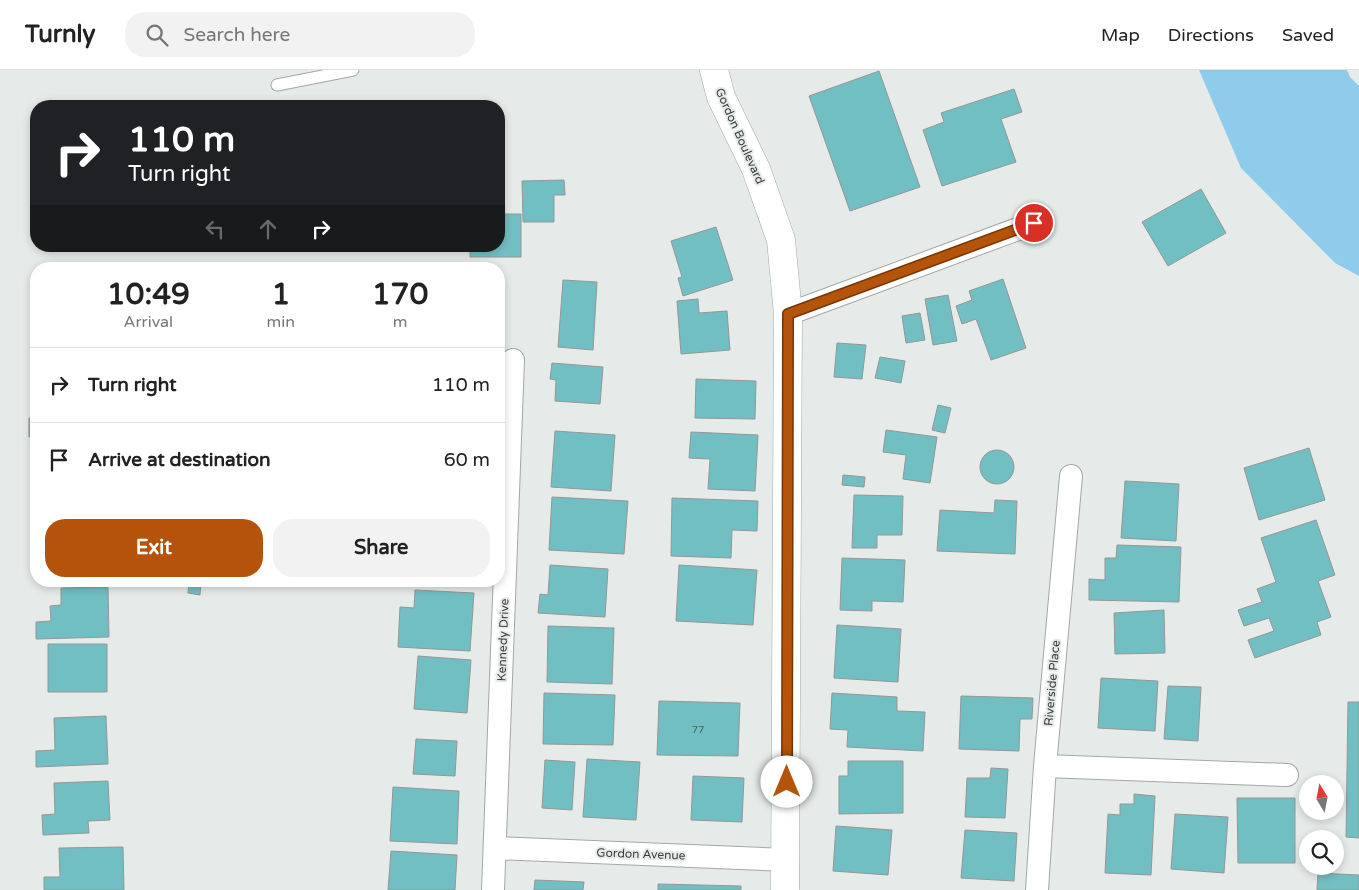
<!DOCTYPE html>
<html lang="en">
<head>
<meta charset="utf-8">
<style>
	body { margin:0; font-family:"Varela Round",sans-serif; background:#f2f2f2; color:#222; height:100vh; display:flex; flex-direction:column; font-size:19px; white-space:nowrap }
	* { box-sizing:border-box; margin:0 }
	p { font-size:16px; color:#767676 }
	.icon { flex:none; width:28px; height:28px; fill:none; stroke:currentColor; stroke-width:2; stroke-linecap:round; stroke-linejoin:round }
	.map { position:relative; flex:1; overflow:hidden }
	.details { position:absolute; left:30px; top:192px; width:475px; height:325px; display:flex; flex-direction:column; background:#fff; border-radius:20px; box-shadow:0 2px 8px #0003 }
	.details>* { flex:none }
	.guide { position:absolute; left:30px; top:30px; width:475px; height:152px; border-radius:20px; box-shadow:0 2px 8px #0003; background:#202124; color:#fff; overflow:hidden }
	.needle { width:32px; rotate:350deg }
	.fabs { position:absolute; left:1299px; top:705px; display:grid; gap:10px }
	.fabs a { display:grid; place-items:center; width:45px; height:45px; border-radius:50%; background:#fff; box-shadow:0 2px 8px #0003; font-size:25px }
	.pin { position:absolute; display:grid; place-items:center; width:42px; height:42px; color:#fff; margin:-21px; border:2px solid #fff; border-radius:50%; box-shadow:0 1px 5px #0007 }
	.me { position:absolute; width:55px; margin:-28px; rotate:0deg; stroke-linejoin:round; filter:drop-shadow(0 0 4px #0008) }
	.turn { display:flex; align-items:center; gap:18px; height:105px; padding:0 15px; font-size:22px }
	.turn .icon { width:65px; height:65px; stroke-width:2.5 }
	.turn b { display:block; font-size:35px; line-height:42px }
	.lanes { display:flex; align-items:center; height:48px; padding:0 15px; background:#0003; justify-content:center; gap:25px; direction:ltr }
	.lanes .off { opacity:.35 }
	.eta { display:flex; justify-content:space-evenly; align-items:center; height:85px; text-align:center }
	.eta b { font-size:30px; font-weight:700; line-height:35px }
	.action { display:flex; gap:10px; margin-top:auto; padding:10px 15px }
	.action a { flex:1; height:58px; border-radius:20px; background:#b45309; color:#fff; font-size:20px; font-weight:700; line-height:58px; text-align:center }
	.action a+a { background:#f2f2f2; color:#222 }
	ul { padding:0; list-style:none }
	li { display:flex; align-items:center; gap:15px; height:75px; padding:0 15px; border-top:1px solid #e0e0e0 }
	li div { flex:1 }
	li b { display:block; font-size:19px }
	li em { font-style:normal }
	header { display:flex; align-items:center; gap:30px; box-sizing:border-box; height:70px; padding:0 25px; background:#fff; border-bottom:1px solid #e0e0e0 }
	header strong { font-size:24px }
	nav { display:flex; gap:28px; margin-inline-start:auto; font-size:18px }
	.search { width:350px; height:45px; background:#f2f2f2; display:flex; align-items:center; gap:12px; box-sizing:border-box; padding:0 18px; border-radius:20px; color:#767676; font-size:19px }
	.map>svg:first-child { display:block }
	.water { fill:#8fccec }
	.building { fill:#72bfc3; stroke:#939798 }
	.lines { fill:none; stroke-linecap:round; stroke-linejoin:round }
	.service-casing { stroke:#a3a7a6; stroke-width:13 }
	.minor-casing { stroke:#a3a7a6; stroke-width:24 }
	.tertiary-casing { stroke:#a3a7a6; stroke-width:29 }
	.service { stroke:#fff; stroke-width:11 }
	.minor { stroke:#fff; stroke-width:22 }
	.tertiary { stroke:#fff; stroke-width:28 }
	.route-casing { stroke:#753606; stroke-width:12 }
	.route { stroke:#b45309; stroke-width:9 }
	.labels { text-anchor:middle; stroke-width:4; stroke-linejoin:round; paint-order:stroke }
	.number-label { font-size:10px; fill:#495e5e }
	.street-label { font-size:12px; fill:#3b3d3c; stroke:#e6eae8 }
</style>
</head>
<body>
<header>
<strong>Turnly</strong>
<div class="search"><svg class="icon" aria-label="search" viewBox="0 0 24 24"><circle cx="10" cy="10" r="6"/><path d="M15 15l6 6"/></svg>Search here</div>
<nav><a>Map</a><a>Directions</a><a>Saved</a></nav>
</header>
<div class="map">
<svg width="1359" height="820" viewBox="0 0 1359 820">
	<rect width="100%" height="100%" fill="#e6eae8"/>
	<path class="water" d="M 1199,0 L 1347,0 L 1350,7 L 1359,16 L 1359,206 L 1335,193 L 1241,98 Z"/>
	<path class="building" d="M 879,1 L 920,117 L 850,141 L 809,26 Z
		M 1014,19 L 1022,42 L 1001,49 L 1016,92 L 942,116 L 923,60 L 944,52 L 941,43 Z
		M 564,110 L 565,125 L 554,125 L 554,152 L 523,152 L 522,111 Z
		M 1201,119 L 1226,163 L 1168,196 L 1142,152 Z
		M 499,144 L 521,144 L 521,187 L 470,187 L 470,176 L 499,176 Z
		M 716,157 L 733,210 L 683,226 L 678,208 L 682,207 L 671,171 Z
		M 1003,209 L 1026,278 L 991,290 L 976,249 L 962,254 L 956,236 L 972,230 L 969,221 Z
		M 563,210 L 597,212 L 593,280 L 558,277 Z
		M 948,225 L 957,271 L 933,275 L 925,229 Z
		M 698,229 L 699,243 L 727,241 L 730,280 L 681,284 L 677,231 Z
		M 920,243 L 925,270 L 906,273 L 902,246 Z
		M 837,273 L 866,275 L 862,309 L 834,307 Z
		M 880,287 L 905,291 L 901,313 L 875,308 Z
		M 552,293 L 603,297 L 600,334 L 555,331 L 556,310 L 550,309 Z
		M 696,309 L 756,311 L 755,349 L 695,348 Z
		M 938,335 L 951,338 L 945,363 L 932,360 Z
		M 29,348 L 36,348 L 36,367 L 29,367 Z
		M 886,360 L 937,367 L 930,413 L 903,409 L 906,385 L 883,382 Z
		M 555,361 L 615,365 L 611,421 L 551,417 Z
		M 691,362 L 758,365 L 755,421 L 708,419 L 710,389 L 689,388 Z
		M 1309,378 L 1325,430 L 1259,450 L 1244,398 Z
		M980 397a17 17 0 1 1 34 0a17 17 0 1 1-34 0Z
		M 843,405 L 865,407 L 864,417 L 842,415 Z
		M 1125,411 L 1179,414 L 1176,471 L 1121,468 Z
		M 31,420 L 36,420 L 36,445 L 31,445 Z
		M 854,425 L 903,426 L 902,465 L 877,465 L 877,478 L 852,478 Z
		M 552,427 L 628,431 L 624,484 L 549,480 Z
		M 672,428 L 758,431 L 757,461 L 732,460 L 731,488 L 671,486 Z
		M 995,430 L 1017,431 L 1015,484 L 937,481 L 940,440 L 994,443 Z
		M 1316,450 L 1335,505 L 1318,511 L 1331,547 L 1317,552 L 1321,565 L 1255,588 L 1248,570 L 1274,561 L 1269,548 L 1244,556 L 1238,540 L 1262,532 L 1257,519 L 1276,512 L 1261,468 Z
		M 1117,475 L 1181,477 L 1179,532 L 1089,530 L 1089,509 L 1105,510 L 1105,488 L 1116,488 Z
		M 842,488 L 905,490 L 903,532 L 872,531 L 872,541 L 840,540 Z
		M 550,495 L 608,499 L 605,547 L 538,543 L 540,524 L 548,525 Z
		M 679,495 L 757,500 L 753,555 L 676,551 Z
		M 189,511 L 201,511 L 200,525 L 188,523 Z
		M 408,511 L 472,511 L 472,514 Z
		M 108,517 L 109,567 L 36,569 L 36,552 L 51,551 L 50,536 L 61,535 L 61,518 Z
		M 415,520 L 474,523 L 470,581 L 398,577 L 400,537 L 414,538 Z
		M 1164,540 L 1165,583 L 1115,584 L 1114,543 Z
		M 837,555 L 901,559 L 898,612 L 834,608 Z
		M 548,556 L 614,558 L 612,614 L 547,612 Z
		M 48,574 L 107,574 L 107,622 L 48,622 Z
		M 418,586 L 471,590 L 467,643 L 414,639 Z
		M 1101,608 L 1158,611 L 1155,661 L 1098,658 Z
		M 1168,616 L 1201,617 L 1198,671 L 1164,669 Z
		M 544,623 L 615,625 L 613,675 L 543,674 Z
		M 832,623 L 897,627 L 897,641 L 925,642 L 923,681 L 847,677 L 848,660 L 830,659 Z
		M 961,626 L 1033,628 L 1032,649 L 1020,649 L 1019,681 L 959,679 Z
		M 659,631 L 740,633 L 738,686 L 657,685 Z
		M 1348,632 L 1359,632 L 1359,768 L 1346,767 Z
		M 106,646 L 108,694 L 36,697 L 36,681 L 55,680 L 54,648 Z
		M 416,669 L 457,671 L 455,706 L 413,704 Z
		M 587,689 L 640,692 L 636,750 L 583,747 Z
		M 545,690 L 575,692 L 572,740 L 542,738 Z
		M 848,691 L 903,691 L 903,743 L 839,744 L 839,706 L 848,706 Z
		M 991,698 L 1008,699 L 1005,748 L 965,747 L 967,708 L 990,708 Z
		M 693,706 L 744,708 L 742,752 L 691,750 Z
		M 108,711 L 110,750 L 88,751 L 89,763 L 43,765 L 42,745 L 55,744 L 54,713 Z
		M 393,717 L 459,721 L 457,774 L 390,771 Z
		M 1134,724 L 1155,726 L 1151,805 L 1105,803 L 1108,744 L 1120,745 L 1120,734 L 1134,734 Z
		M 1237,728 L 1295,728 L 1295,793 L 1238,793 Z
		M 1175,744 L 1228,747 L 1224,803 L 1171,799 Z
		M 836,756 L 892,760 L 888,805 L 833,801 Z
		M 965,760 L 1017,763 L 1014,811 L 961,808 Z
		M 123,777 L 124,820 L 44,820 L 44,807 L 60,807 L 59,778 Z
		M 391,781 L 457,785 L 455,820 L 388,820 Z
		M 1318,803 L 1359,805 L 1359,820 L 1317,820 Z
		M 535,810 L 584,812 L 583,820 L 534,820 Z
		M 658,814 L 741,816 L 741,820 L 658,820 Z"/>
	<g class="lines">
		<defs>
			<path id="service" d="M 277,15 L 353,0"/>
			<path id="minor" d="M 788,244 L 1034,153
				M 1045,696 L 1287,705
				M 495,778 L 786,790
				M 493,820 L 513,290
				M 1037,820 L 1045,696 L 1071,406"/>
			<path id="tertiary" d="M 714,0 L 721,27 L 756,99 L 781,170 L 788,244 L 785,820"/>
		</defs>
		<use href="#service" class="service-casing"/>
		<use href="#minor" class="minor-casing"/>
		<use href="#tertiary" class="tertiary-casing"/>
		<use href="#service" class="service"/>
		<use href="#minor" class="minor"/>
		<use href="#tertiary" class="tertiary"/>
	</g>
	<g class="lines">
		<defs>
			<path id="route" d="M 787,712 L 788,244 L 1034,153"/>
		</defs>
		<use href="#route" class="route-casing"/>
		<use href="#route" class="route"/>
	</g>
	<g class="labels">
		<g class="number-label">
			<text x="698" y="663">77</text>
		</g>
		<g class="street-label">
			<text transform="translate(740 66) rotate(66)" y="4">Gordon Boulevard</text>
			<text transform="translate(503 570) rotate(-88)" y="4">Kennedy Drive</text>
			<text transform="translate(1052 613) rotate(-85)" y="4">Riverside Place</text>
			<text transform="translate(641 784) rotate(2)" y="4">Gordon Avenue</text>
		</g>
	</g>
</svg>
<div class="fabs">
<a><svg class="needle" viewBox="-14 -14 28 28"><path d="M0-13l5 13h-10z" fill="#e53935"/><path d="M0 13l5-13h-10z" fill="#767676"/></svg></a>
<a><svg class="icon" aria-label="search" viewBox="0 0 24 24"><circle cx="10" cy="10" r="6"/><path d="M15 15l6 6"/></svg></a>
</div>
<div class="pin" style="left:1034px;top:153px;background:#d93025"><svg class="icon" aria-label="arrive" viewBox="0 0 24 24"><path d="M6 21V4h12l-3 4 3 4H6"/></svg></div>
<svg class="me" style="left:787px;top:712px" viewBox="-20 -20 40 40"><circle r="19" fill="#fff"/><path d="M0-13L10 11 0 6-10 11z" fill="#b45309"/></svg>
<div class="guide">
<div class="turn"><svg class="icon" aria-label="right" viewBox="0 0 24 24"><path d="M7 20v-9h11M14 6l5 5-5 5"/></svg><div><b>110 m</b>Turn right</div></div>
<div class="lanes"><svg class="icon off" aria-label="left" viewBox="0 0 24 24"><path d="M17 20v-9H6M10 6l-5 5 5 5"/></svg><svg class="icon off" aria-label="ahead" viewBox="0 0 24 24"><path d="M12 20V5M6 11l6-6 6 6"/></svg><svg class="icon" aria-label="right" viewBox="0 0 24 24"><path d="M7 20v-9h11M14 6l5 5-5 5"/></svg></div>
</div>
<section class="details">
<div class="eta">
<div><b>10:49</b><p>Arrival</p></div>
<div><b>1</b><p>min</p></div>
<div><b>170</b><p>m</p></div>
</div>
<ul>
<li><svg class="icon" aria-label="right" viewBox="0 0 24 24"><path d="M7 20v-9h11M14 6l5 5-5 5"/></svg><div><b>Turn right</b></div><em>110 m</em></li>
<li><svg class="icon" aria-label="arrive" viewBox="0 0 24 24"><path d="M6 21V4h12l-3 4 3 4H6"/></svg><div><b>Arrive at destination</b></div><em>60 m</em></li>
</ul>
<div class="action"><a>Exit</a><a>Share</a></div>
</section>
</div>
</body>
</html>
